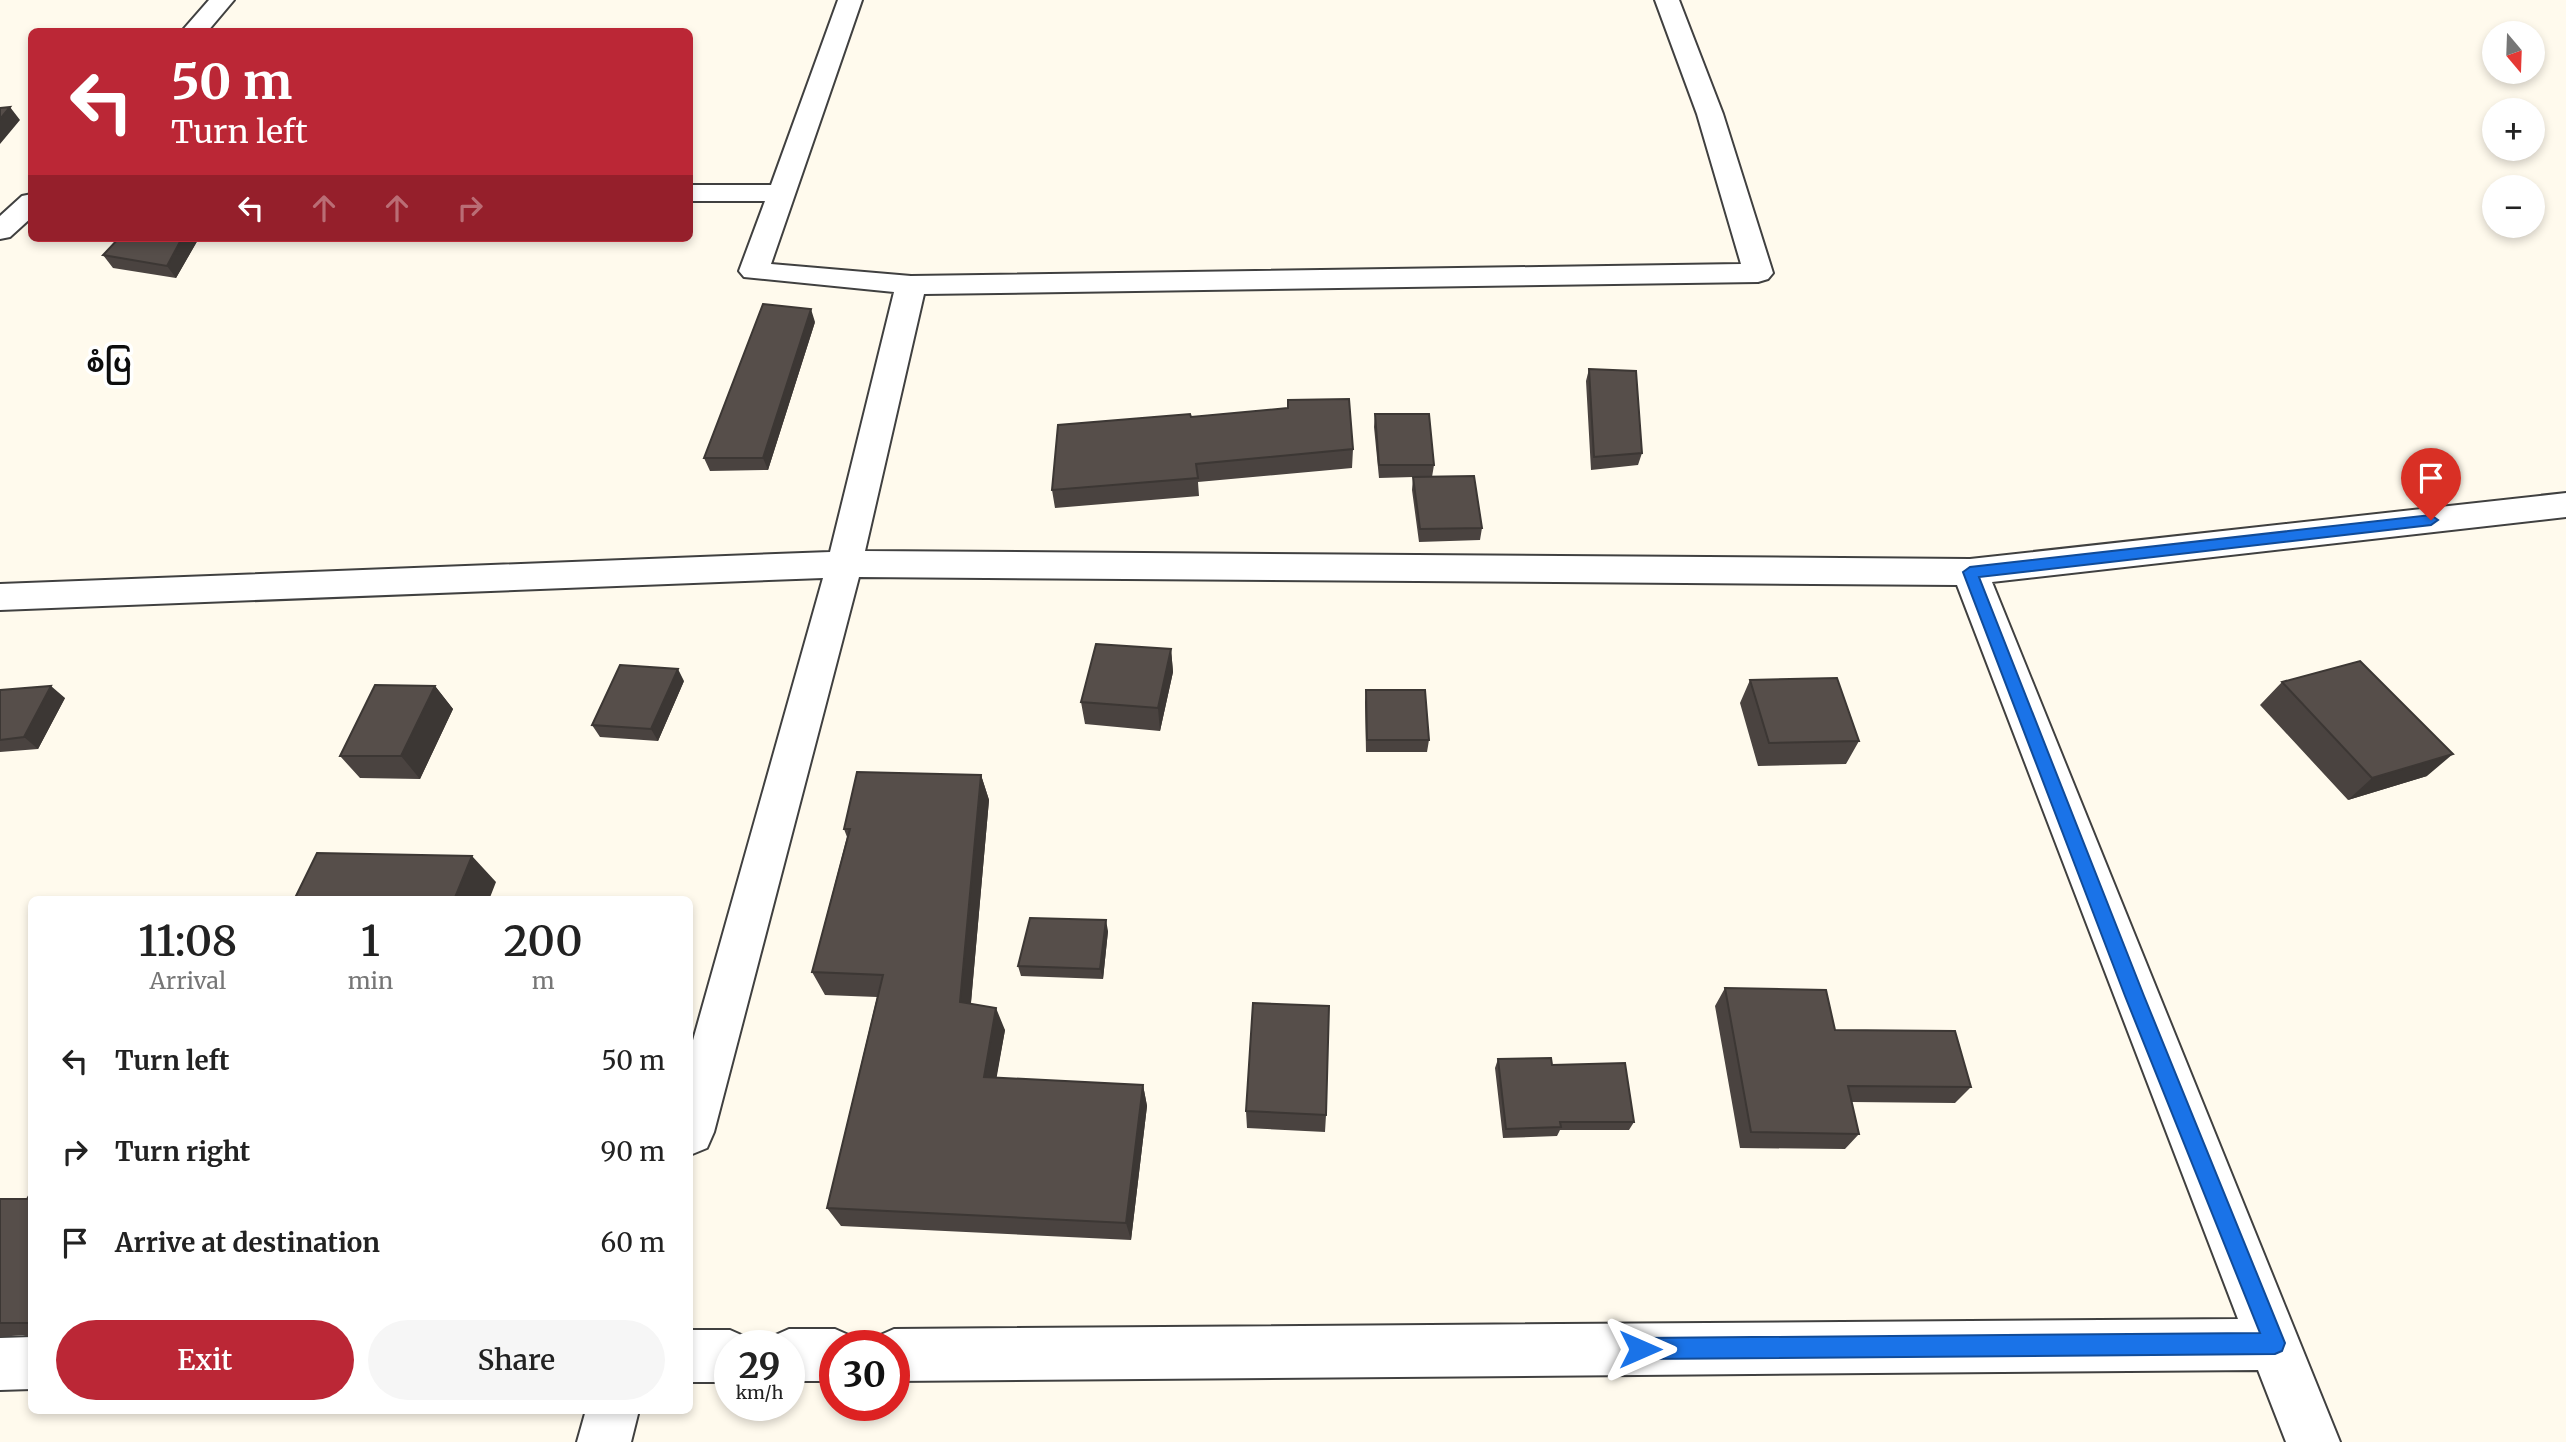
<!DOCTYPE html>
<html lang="en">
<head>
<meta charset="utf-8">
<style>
	body { margin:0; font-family:Merriweather,"Noto Sans Myanmar",serif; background:#f6f6f6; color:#222; height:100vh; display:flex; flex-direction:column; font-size:26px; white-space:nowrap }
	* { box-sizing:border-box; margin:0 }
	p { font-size:23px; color:#767676 }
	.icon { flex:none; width:38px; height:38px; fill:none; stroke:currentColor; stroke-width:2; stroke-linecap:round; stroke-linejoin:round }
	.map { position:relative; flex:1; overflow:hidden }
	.side { position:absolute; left:28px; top:896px; width:665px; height:518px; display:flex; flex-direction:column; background:#fff; border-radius:10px; box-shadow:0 4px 10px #0003 }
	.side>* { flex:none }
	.guide { position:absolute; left:28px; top:28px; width:665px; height:214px; border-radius:10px; box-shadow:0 4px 10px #0003; background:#bb2736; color:#fff; overflow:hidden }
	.needle { width:46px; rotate:161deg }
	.tools { position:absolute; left:2482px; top:21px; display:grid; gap:14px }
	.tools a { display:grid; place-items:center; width:63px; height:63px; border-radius:50%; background:#fff; box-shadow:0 4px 10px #0003; font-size:35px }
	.speed { position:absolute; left:714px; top:1330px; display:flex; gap:14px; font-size:35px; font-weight:700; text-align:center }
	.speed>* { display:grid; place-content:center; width:91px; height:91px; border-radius:50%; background:#fff; box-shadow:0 4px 10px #0003; line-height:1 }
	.speed small { font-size:18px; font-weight:400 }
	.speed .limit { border:10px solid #d22; background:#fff; color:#111 }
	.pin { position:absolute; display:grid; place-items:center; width:60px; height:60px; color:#fff; margin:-72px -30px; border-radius:50% 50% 50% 0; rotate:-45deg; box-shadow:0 0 7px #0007 }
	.pin .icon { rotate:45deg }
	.me { position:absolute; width:77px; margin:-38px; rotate:90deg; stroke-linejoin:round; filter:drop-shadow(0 0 5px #0008) }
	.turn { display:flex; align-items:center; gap:24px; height:147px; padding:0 28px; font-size:32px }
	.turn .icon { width:91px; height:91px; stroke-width:2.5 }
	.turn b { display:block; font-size:49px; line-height:60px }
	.lanes { display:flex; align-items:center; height:66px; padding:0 28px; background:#0003; justify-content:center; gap:35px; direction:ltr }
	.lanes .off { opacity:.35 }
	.eta { display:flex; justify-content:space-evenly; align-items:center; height:119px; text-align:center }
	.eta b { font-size:42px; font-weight:600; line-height:49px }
	.primary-button { display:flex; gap:14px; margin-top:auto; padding:14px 28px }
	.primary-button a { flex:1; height:80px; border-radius:42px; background:#bb2736; color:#fff; font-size:28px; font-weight:600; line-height:80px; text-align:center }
	.primary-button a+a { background:#f6f6f6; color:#222 }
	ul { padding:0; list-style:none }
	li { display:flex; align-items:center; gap:21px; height:91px; padding:0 28px }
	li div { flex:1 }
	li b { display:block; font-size:26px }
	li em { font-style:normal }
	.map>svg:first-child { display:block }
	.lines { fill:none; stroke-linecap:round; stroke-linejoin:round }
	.minor-casing { stroke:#404040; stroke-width:4 }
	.minor { fill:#fff; fill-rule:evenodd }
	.wall { fill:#4a4340 }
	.shaded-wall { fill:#3c3734 }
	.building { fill:#564e4a; stroke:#3c3734; stroke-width:2 }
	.route { fill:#1a73e8; stroke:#114b97; stroke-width:2 }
	.labels { text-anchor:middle; stroke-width:7; stroke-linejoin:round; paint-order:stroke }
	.quarter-label { font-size:26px; font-weight:bold; fill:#0d0d0d; stroke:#fff }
</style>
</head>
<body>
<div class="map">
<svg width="2566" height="1442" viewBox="0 0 2566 1442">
	<rect width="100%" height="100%" fill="#fffaed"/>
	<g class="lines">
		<defs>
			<path id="minor" d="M 209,0 L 234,0 L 207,32 L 181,32 Z
				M 838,0 L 862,0 L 771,264 L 911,276 L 1741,264 L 1697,114 L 1655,0 L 1679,0 L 1723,114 L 1773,273 L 1768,279 L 1758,282 L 924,294 L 865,551 L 1970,559 L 2566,493 L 2566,517 L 1992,582 L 2340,1442 L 2286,1442 L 2258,1370 L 894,1381 L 894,1346 L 872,1346 L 876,1337 L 894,1329 L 2238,1319 L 1957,585 L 859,577 L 714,1132 L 707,1148 L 690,1155 L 690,1051 L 823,578 L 0,610 L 0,584 L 830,552 L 894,292 L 744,277 L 739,271 L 765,201 L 690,201 L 690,185 L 771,185 Z
				M 32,194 L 32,217 L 10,237 L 0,239 L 0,216 L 22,196 Z
				M 789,1329 L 835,1329 L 853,1337 L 857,1346 L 835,1346 L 835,1381 L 789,1381 L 789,1346 L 767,1346 L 771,1337 Z
				M 690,1330 L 730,1330 L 748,1338 L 752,1346 L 730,1346 L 730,1382 L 690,1382 Z
				M 32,1337 L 32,1389 L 0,1390 L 0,1338 Z
				M 586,1410 L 639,1410 L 631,1442 L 577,1442 Z"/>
		</defs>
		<use href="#minor" class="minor-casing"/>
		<use href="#minor" class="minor"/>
	</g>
	<path class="wall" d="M 119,238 L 199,238 L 176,278 L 113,268 L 103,255 Z
		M 815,322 L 768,470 L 710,471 L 704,458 Z
		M 1589,369 L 1642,453 L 1638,465 L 1591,470 L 1586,381 Z
		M 1375,414 L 1434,465 L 1432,477 L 1482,528 L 1480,540 L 1419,542 L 1412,490 L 1413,477 L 1379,478 L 1374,427 Z
		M 1191,417 L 1353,449 L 1352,468 L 1198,482 L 1199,496 L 1055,508 L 1052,490 Z
		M 1171,649 L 1173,672 L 1160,731 L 1085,724 L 1081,702 Z
		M 1750,680 L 1859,741 L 1846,764 L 1758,766 L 1740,703 Z
		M 684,681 L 658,741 L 600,737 L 592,725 Z
		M 2282,682 L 2427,776 L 2348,800 L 2260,705 Z
		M 435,686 L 453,709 L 420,779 L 360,778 L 340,756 Z
		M 0,690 L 65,698 L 38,749 L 0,752 Z
		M 1366,690 L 1429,740 L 1427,752 L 1366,752 L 1365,702 Z
		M 981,775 L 989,800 L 971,1003 L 1005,1030 L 996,1078 L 1143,1085 L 1147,1106 L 1131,1240 L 841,1226 L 827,1208 L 877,997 L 825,995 L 812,972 L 847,837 L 844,829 Z
		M 1108,931 L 1103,979 L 1021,976 L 1018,966 Z
		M 1725,988 L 1835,1030 L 1971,1087 L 1955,1103 L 1851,1102 L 1859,1134 L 1845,1149 L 1740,1148 L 1715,1006 Z
		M 1498,1059 L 1552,1065 L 1634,1122 L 1629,1130 L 1560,1130 L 1557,1136 L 1503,1138 L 1495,1068 Z
		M 1246,1111 L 1326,1115 L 1325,1132 L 1247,1128 Z
		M 32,1191 L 32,1338 L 23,1335 L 0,1337 L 0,1199 L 27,1199 Z"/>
	<path class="shaded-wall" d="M 10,107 L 20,120 L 0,144 L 0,119 Z
		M 182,238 L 199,238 L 176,278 L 167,266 Z
		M 811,309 L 815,322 L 768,470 L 763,458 Z
		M 1171,649 L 1173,672 L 1160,731 L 1158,708 Z
		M 678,669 L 684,681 L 658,741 L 651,729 Z
		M 51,686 L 65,698 L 38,749 L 24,737 Z
		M 435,686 L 453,709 L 420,779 L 401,756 Z
		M 2453,754 L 2427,776 L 2348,800 L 2372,778 Z
		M 981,775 L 989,800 L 969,1024 L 960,1002 Z
		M 472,856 L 496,882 L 489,900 L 454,900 Z
		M 1106,920 L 1108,931 L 1103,979 L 1100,969 Z
		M 996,1008 L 1005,1030 L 993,1098 L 984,1077 Z
		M 1143,1085 L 1147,1106 L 1131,1240 L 1126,1223 Z"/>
	<path class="building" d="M 10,107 L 0,119 L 0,108 Z
		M 119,238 L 182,238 L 167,266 L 103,255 Z
		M 763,304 L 811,309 L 763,458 L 704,458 Z
		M 1589,369 L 1636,371 L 1642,453 L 1594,457 Z
		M 1349,399 L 1353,449 L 1196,464 L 1198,478 L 1052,490 L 1058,425 L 1190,414 L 1191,417 L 1288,408 L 1288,400 Z
		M 1375,414 L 1429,414 L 1434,465 L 1379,465 Z
		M 1474,476 L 1482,528 L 1420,529 L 1413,477 Z
		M 1096,644 L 1171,649 L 1158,708 L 1081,702 Z
		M 2360,661 L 2453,754 L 2372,778 L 2282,682 Z
		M 620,665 L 678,669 L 651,729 L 592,725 Z
		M 1837,678 L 1859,741 L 1769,743 L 1750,680 Z
		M 375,685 L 435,686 L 401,756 L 340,756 Z
		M 51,686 L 24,737 L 0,740 L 0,690 Z
		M 1366,690 L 1425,690 L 1429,740 L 1367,740 Z
		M 857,772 L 981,775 L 960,1002 L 996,1008 L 984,1077 L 1143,1085 L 1126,1223 L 827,1208 L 883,975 L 812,972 L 850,829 L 844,829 Z
		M 317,853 L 472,856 L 454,900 L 294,900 Z
		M 1030,918 L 1106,920 L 1100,969 L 1018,966 Z
		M 1725,988 L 1826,990 L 1835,1030 L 1955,1031 L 1971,1087 L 1848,1086 L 1859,1134 L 1751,1132 Z
		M 1253,1003 L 1329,1006 L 1326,1115 L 1246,1111 Z
		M 1551,1058 L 1552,1065 L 1625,1063 L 1634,1122 L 1560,1122 L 1561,1127 L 1506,1129 L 1498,1059 Z
		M 32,1191 L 32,1323 L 0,1323 L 0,1199 L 27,1199 Z"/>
	<path class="route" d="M 2431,515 L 2438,520 L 2431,525 L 1979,577 L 2144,996 L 2285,1343 L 2282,1351 L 2275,1354 L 1640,1359 L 1632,1356 L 1629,1349 L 1632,1341 L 1640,1338 L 2260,1333 L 2125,996 L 1963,572 L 1970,567 Z"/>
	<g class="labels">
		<g class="quarter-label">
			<text x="109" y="372">စံပြ</text>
		</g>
	</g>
</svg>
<div class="tools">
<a><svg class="needle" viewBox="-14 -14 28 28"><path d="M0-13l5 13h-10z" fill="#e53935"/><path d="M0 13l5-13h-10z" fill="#767676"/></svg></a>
<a>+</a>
<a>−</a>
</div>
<div class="speed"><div>29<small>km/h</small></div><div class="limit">30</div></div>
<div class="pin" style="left:2431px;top:520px;background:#d93025"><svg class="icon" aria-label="arrive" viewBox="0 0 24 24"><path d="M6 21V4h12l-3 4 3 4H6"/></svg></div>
<svg class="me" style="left:1640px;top:1349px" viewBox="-20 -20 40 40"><path d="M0-17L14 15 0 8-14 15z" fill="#1a73e8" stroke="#fff" stroke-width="4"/></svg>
<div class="guide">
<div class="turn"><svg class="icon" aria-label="left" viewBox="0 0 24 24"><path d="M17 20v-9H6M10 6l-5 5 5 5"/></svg><div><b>50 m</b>Turn left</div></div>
<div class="lanes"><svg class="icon" aria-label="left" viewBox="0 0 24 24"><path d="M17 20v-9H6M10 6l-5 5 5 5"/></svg><svg class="icon off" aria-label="ahead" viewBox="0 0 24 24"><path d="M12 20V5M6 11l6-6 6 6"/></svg><svg class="icon off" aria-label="ahead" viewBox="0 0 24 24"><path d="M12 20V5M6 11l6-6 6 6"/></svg><svg class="icon off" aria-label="right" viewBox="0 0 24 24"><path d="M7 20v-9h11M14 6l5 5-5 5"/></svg></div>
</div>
<section class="side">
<div class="eta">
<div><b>11:08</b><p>Arrival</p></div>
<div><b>1</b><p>min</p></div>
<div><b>200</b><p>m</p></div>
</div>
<ul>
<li><svg class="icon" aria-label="left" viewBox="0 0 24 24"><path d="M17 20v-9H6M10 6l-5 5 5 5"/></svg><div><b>Turn left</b></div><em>50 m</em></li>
<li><svg class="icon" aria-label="right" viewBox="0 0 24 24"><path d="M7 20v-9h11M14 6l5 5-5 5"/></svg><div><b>Turn right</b></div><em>90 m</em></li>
<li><svg class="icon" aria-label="arrive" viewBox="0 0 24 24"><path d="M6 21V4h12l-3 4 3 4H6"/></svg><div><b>Arrive at destination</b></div><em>60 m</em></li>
</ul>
<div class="primary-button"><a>Exit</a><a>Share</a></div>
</section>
</div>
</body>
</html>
